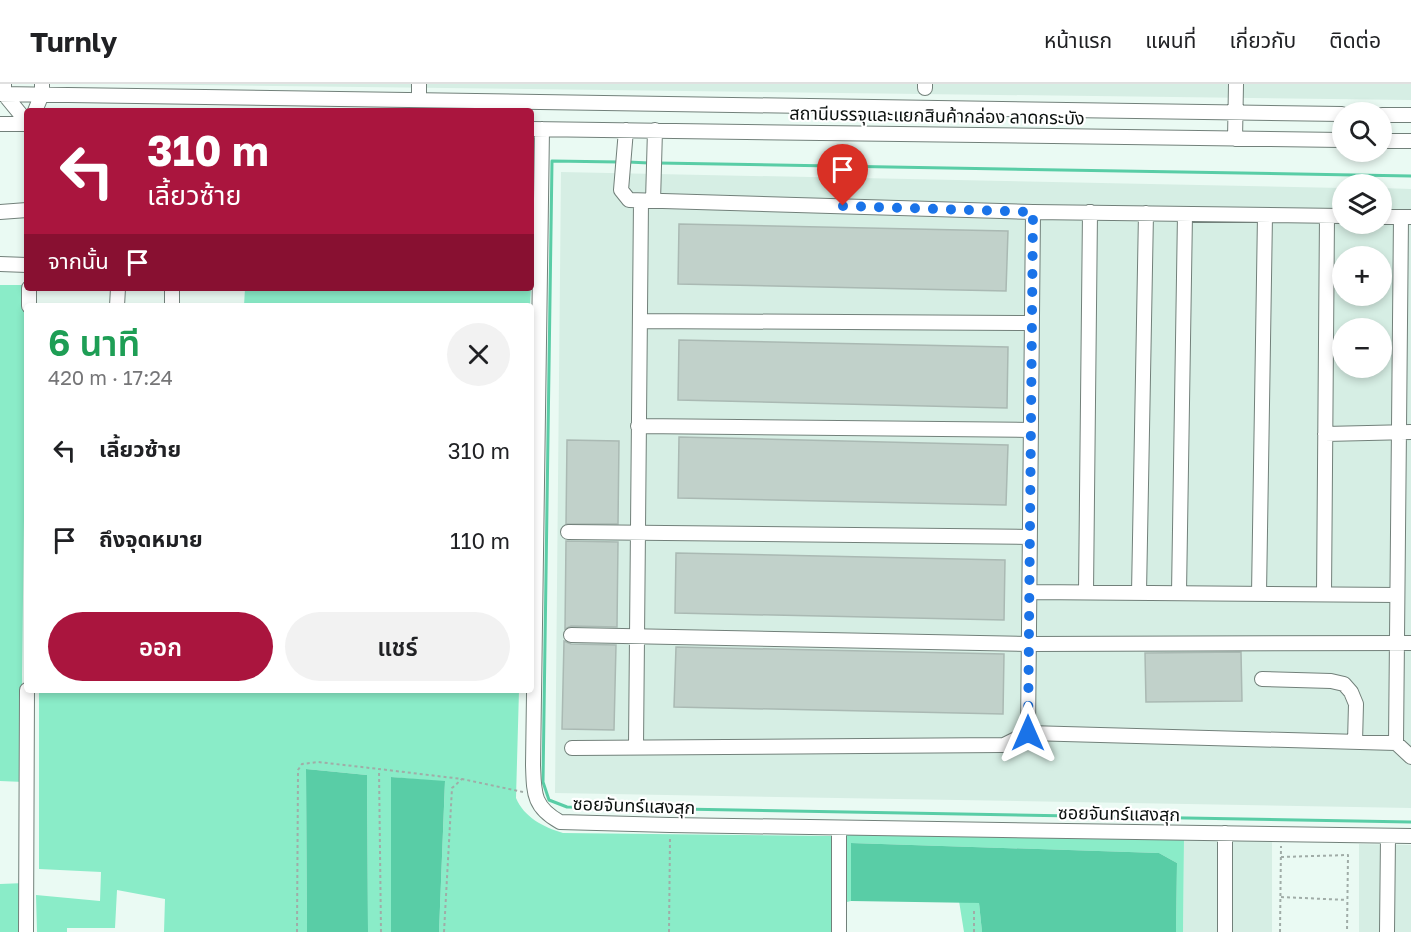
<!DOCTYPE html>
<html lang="th">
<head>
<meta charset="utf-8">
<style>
	body { margin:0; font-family:"Golos Text","Noto Sans Thai",sans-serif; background:#f2f2f2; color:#202124; height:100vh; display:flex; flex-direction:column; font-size:22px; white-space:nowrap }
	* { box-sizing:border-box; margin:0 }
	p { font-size:20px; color:#757577 }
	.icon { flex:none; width:33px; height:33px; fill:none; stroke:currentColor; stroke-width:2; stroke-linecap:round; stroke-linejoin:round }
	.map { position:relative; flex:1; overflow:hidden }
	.drawer { position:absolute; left:24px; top:219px; width:510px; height:390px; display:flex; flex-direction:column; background:#fff; border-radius:6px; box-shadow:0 3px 9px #0003 }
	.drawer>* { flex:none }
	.guide { position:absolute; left:24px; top:24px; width:510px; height:183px; border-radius:6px; box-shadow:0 3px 9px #0003; background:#aa153e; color:#fff; overflow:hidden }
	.controls { position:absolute; left:1332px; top:18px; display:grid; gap:12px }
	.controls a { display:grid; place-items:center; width:60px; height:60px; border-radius:50%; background:#fff; box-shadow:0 3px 9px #0003; font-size:30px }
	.pin { position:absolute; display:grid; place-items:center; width:51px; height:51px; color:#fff; margin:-62px -26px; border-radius:50% 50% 50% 0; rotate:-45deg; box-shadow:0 0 6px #0007 }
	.pin .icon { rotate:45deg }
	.me { position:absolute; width:66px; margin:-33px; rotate:0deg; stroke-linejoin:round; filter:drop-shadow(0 0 4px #0008) }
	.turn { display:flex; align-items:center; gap:21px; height:126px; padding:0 24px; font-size:27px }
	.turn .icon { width:78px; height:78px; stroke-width:2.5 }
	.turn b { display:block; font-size:42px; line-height:51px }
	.then { display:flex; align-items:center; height:57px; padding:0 24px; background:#0003; gap:12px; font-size:22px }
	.round { display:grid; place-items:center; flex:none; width:63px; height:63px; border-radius:32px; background:#f2f2f2 }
	.summary { display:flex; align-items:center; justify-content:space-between; height:102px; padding:0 24px }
	h1 { font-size:36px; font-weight:600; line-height:45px; color:#1e9e55 }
	.primary-button { display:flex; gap:12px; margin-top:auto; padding:12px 24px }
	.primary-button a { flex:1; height:69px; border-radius:36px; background:#aa153e; color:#fff; font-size:24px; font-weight:600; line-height:69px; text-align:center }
	.primary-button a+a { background:#f2f2f2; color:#202124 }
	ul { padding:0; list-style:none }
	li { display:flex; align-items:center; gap:18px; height:90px; padding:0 24px }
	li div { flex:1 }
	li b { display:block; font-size:22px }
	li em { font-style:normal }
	header { display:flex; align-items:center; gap:36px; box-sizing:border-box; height:84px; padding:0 30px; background:#fff; border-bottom:2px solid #e0e0e0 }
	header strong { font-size:28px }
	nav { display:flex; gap:33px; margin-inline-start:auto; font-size:21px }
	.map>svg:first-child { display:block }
	.built { fill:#d6eee4; fill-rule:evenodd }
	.green { fill:#8aecc8 }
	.water { fill:#59cda6 }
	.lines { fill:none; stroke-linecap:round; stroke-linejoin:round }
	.stream { stroke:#59cda6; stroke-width:3 }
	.building { fill:#c1d1ca; stroke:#aab9b3; stroke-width:1.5 }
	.minor-casing { stroke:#72807a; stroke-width:16 }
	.path { stroke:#a0aca7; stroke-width:2; stroke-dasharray:3 3; stroke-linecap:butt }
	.minor { stroke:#fff; stroke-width:14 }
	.route { stroke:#1a73e8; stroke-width:10; stroke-dasharray:0 18 }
	.labels { text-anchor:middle; stroke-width:4.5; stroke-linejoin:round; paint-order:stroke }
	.street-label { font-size:18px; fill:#0c110f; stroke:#fff }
</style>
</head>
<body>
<header>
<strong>Turnly</strong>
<nav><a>หน้าแรก</a><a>แผนที่</a><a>เกี่ยวกับ</a><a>ติดต่อ</a></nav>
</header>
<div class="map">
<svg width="1411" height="848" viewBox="0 0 1411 848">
	<rect width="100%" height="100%" fill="#eafaf3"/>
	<path class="built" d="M 121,0 L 1411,0 L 1411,16 Z
		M 561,88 L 1342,104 L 1342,140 L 1382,140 L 1382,104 L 1411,105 L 1411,724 L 555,709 ZM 1342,172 L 1382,172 L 1382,212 L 1342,212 ZM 1342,244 L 1382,244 L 1382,284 L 1342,284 Z
		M 1272,753 L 1272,848 L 1183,848 L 1184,755 Z
		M 1359,760 L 1411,761 L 1411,848 L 1359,848 Z"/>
	<path class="green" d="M 0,201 L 27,201 L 27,204 L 22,591 L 24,698 L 0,697 Z
		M 245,204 L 531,204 L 530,222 L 244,222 Z
		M 39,606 L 519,606 L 516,714 C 524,733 543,743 563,749 L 831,752 L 847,750 L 1184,755 L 1183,848 L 1176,848 L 1177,779 L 1159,769 L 851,759 L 851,817 L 843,819 L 843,848 L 439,848 L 445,698 L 391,693 L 391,848 L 368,848 L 367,691 L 306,685 L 307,848 L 164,848 L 165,815 L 117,806 L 115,844 L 67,844 L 67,848 L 37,848 L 36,811 L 100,817 L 101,788 L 39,785 Z
		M 25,799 L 23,848 L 0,848 L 0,800 Z
		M 959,817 L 979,819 L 982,848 L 964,848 Z"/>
	<path class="water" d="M 306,685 L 367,691 L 368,848 L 307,848 Z
		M 391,693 L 445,697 L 439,848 L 391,848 Z
		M 851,759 L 1159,769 L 1177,779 L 1176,848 L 982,848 L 979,819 L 851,817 Z"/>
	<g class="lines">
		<path class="stream" d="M 619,78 L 552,77 L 543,698 L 549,716 L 567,723 L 1411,738
			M 628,78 L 649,79
			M 658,79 L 1411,92"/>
	</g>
	<path class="building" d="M 679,140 L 1008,147 L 1006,207 L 678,200 Z
		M 679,256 L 1008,263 L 1007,324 L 678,316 Z
		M 679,353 L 1008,361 L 1006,421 L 678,414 Z
		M 567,356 L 619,357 L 618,440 L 566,440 Z
		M 566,457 L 618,458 L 617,543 L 571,542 L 565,545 Z
		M 676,469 L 1005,476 L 1004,536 L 675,529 Z
		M 564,557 L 571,560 L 616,561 L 614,646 L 562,645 Z
		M 676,563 L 1004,570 L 1003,630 L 674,623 Z
		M 1241,568 L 1242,617 L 1146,618 L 1145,569 Z"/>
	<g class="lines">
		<defs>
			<path id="minor" d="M 4,0 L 4,10 L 27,38
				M 419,0 L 419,25
				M 925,0 L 925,4
				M 0,10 L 1342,30
				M 35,27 L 42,10 L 42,0
				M 1382,31 L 1411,31
				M 0,40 L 27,40
				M 531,45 L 1342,56
				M 542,45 L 533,681 C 534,709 533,723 560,738 L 670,741 L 1411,752
				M 626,46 L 621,106 L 629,116 L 1033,128 L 1342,132
				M 1235,55 L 1236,0
				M 1382,57 L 1411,57
				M 653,117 L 655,46
				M 0,128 L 27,126
				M 1382,133 L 1411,133
				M 1401,133 L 1396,659 L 1411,673
				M 0,180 L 27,181
				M 29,222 L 29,204
				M 117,222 L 118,204
				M 172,222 L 172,204
				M 640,237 L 1032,239
				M 638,342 L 1031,346
				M 1325,350 L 1411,348
				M 568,448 L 1030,453
				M 1030,508 L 1397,511
				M 1086,508 L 1090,128
				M 1139,509 L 1146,129
				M 1179,509 L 1185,130
				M 1259,510 L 1265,131
				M 1324,510 L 1327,132
				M 571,551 L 1029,560 L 1411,559
				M 1262,595 L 1331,597 L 1344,600 L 1351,608 L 1356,620 L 1355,658
				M 1028,649 L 1033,128
				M 636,662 L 641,117
				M 572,664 L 1004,661 L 1028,649 L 1396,659
				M 1225,749 L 1225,848
				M 26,848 L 27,606
				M 839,848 L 839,744
				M 1387,848 L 1388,752"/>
		</defs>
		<use href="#minor" class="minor-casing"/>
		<path class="path" d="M 1281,773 L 1348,771 L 1347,848
			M 1281,813 L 1347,816
			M 974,827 L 974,848
			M 297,848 L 298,686 L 302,680 L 318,678 L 379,685
			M 381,848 L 379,685 L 462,695 L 523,708
			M 444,848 L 452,704 L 462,695
			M 669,848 L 670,753
			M 1280,848 L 1281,762"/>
		<use href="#minor" class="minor"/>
	</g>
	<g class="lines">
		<path class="route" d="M 843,122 L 1033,128 L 1028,649"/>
	</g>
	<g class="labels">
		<g class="street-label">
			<text transform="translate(937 32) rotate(1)" y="6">สถานีบรรจุและแยกสินค้ากล่อง ลาดกระบัง</text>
			<text transform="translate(634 722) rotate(2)" y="6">ซอยจันทร์แสงสุก</text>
			<text transform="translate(1119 730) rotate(1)" y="6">ซอยจันทร์แสงสุก</text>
		</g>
	</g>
</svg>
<div class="controls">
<a><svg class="icon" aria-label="search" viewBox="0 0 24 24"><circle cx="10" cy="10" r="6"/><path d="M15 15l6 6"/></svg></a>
<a><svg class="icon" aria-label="layers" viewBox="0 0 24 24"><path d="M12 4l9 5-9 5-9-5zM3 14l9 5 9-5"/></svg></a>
<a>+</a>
<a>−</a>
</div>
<div class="pin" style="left:843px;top:122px;background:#d93025"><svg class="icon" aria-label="arrive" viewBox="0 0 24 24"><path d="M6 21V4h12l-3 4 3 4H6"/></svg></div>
<svg class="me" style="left:1028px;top:649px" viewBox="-20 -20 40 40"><path d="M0-17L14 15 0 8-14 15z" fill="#1a73e8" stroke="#fff" stroke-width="4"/></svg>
<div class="guide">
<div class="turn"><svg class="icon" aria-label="left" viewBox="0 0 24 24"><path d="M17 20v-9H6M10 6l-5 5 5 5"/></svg><div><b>310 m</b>เลี้ยวซ้าย</div></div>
<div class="then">จากนั้น<svg class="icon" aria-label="arrive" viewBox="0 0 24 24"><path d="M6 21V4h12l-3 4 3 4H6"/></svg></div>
</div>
<section class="drawer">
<div class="summary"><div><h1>6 นาที</h1><p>420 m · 17:24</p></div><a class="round"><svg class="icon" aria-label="close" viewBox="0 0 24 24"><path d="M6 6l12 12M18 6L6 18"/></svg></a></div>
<ul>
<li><svg class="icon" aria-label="left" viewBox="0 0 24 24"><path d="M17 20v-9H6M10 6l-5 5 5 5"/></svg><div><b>เลี้ยวซ้าย</b></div><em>310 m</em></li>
<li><svg class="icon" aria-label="arrive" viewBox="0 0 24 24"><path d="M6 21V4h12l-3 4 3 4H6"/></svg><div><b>ถึงจุดหมาย</b></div><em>110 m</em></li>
</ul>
<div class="primary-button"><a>ออก</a><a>แชร์</a></div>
</section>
</div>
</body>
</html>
